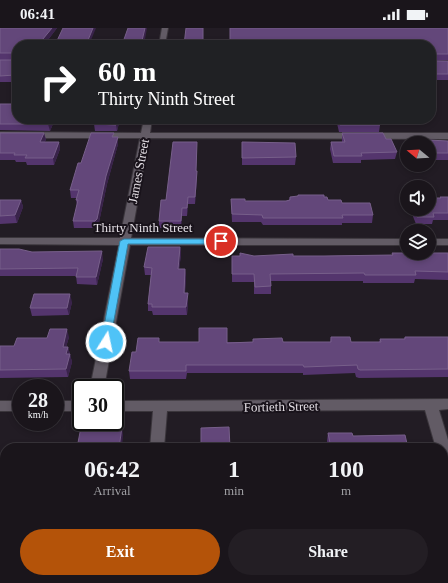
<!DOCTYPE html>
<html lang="en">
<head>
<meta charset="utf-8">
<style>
	body { margin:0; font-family:"Times New Roman",serif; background:#231e24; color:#f1f3f6; height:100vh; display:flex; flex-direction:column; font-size:15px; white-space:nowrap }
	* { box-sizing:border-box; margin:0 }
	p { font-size:13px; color:#9f9fa3 }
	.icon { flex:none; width:22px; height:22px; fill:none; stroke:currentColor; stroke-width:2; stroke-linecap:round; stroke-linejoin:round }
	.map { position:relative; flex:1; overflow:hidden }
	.sheet { position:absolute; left:0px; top:415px; width:448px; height:140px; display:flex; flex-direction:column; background:#1a151b; border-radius:16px 16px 0 0; box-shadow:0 2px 6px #0003,0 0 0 1px #38343a }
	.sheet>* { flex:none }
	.hud { position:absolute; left:12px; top:12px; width:424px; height:84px; border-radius:16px; box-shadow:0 2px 6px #0003,0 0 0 1px #38343a; background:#202124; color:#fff; overflow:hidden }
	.needle { width:26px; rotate:288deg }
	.fabs { position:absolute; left:400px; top:108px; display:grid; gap:8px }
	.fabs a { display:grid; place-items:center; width:36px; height:36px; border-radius:50%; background:#1a151b; box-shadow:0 2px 6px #0003,0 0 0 1px #38343a; font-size:20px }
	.speed { position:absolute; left:12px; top:351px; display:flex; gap:8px; font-size:20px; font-weight:700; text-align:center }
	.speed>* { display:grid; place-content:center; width:52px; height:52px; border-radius:50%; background:#1a151b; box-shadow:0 2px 6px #0003,0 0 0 1px #38343a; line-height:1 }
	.speed small { font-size:10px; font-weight:400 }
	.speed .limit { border:2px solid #111; border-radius:6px; background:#fff; color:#111 }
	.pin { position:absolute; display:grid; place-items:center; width:34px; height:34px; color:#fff; margin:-17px; border:2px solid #fff; border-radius:50%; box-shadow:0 1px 4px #0007 }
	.me { position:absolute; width:44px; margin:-22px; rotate:10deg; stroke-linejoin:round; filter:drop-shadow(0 0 3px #0008) }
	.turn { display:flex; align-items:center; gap:14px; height:84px; padding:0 20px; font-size:18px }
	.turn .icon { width:52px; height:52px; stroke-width:2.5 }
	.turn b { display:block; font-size:28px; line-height:34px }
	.eta { display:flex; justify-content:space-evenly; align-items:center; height:68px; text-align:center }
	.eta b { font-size:24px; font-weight:800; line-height:28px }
	.action { display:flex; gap:8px; margin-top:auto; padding:8px 20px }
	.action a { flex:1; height:46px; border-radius:24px; background:#b45309; color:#fff; font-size:16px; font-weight:800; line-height:46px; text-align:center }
	.action a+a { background:#231e24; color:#f1f3f6 }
	.status { display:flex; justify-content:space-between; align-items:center; height:28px; padding:0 20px; background:#1a151b; direction:ltr }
	.status svg { height:11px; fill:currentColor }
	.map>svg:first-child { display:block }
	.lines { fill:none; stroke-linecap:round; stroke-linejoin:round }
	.street-casing { stroke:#3b363c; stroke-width:2 }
	.street { fill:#625b65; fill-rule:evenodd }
	.wall { fill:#54356d }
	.shaded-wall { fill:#39234a }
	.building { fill:#63477a; stroke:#775f8a }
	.route { fill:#4fc3f7; stroke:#337fa1 }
	.labels { text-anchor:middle; stroke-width:4; stroke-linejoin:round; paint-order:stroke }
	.street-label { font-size:13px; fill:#e3dee4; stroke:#19131b }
</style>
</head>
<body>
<div class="status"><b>06:41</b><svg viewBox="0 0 49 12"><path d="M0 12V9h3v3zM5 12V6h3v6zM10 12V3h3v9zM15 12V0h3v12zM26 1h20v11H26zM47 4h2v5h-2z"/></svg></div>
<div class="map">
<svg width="448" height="555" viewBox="0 0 448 555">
	<rect width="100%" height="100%" fill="#221c24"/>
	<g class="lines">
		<defs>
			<path id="street" d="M 162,0 L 168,0 L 165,17 L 159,17 Z
				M 144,91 L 152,91 L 150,105 L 448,105 L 448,111 L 149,110 L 131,210 L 407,211 L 407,217 L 130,217 L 104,360 L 90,360 L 119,217 L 0,216 L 0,210 L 120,210 L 140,110 L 0,110 L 0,104 L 141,105 Z
				M 429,211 L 448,211 L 448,217 L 429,217 Z
				M 448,371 L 448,381 L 439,382 L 448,412 L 448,443 L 443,442 L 443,420 L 436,420 L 425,382 L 167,383 L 164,420 L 150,420 L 153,383 L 115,383 L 115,373 Z
				M 0,373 L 21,373 L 21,383 L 0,383 Z
				M 55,373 L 81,373 L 81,383 L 55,383 Z
				M 138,550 L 156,550 L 155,555 L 137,555 Z"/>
		</defs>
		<use href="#street" class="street-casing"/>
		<use href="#street" class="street"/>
	</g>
	<path class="wall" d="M 0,0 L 57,0 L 16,54 L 0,54 L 0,32 L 16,32 L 0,32 Z
		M 448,0 L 448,32 L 431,32 L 448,33 L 448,52 L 431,52 L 431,17 Z
		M 0,76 L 55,91 L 50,103 L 0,102 Z
		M 86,91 L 120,91 L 117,103 L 95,103 L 94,96 L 95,94 L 86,94 Z
		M 176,91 L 203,91 L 203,96 L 176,96 Z
		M 299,91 L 321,91 L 321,93 L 299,92 Z
		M 336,91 L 378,91 L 380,97 L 379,104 L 339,104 Z
		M 0,105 L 44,105 L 46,112 L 44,114 L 59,114 L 60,121 L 54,137 L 27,137 L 26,134 L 16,134 L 15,132 L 0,132 Z
		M 342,105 L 386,111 L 397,124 L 395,131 L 361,132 L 361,135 L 333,135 L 330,121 L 331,114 L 342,114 Z
		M 114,109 L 118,116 L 107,156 L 98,199 L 96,200 L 74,200 L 73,193 L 77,177 L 76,172 L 77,170 L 71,170 L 70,162 L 81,135 Z
		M 428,112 L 448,113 L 448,132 L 432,132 L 429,125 L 429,115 L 427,115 Z
		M 242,114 L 296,129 L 295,137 L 242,137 Z
		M 197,121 L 196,143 L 197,150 L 195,176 L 188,176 L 187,188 L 182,188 L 181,200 L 159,200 L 159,193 L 166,172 Z
		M 290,169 L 324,169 L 328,172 L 342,175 L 373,187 L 372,195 L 342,195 L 342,197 L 263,197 L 261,194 L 232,194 L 231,171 L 245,173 L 286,173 L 289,172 Z
		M 440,169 L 448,169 L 448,192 L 433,192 L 432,196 L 416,196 L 410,181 L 429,181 L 440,170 Z
		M 0,172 L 21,172 L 23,179 L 17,195 L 0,196 Z
		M 180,219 L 181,227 L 179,241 L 185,241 L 186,249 L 185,265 L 188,273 L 187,287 L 153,287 L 152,283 L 148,283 L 148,276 L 151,247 L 145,247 L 144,239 Z
		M 0,221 L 103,231 L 97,257 L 77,256 L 76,248 L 0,248 Z
		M 392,225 L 448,225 L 448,252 L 415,251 L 414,255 L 363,255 L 363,253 L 271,253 L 271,266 L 254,266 L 254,254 L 232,254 L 232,228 L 324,228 L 392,227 Z
		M 72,274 L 69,287 L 32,288 L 30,280 Z
		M 69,309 L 66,319 L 68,319 L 72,334 L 68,349 L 0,350 L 0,318 L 14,318 Z
		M 331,309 L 351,314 L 379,314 L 380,311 L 404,311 L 405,309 L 448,309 L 448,349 L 359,350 L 356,349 L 355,345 L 303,347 L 303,345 L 187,345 L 186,351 L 130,351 L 129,343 L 136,324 L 159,314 L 253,314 L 253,311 L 283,314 L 330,314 Z
		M 328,405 L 353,408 L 408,420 L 328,420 L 327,413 Z
		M 388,550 L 425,550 L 426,555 L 389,555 Z"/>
	<path class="shaded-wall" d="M 52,0 L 57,0 L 44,17 L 38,17 Z
		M 93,0 L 96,0 L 89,17 L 86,17 Z
		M 145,0 L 147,0 L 144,17 L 141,17 Z
		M 17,44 L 17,52 L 16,54 L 15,47 Z
		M 51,91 L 55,91 L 50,103 L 48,96 Z
		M 117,91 L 120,91 L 117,103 L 116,97 Z
		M 44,105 L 46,112 L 41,121 L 40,114 Z
		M 118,109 L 118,116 L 107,156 L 98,199 L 96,200 L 95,193 L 106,148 Z
		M 59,114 L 60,121 L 54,137 L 53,130 Z
		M 197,143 L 197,150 L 195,176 L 195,169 Z
		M 188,169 L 188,176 L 187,188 L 187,180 Z
		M 21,172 L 23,179 L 17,195 L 15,187 Z
		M 182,180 L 182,188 L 181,200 L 181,193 Z
		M 180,219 L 181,227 L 178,249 L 178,241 Z
		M 102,223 L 103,231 L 97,257 L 96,249 Z
		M 185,241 L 186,249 L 184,273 L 184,265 Z
		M 188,265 L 188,273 L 187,287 L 186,279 Z
		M 70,266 L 72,274 L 69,287 L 67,280 Z
		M 67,301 L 69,309 L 64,326 L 63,319 Z
		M 68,319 L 72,334 L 68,349 L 66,341 L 66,326 Z
		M 122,399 L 123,407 L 122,420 L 119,420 Z
		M 101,550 L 104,550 L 103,555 L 101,555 Z"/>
	<path class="building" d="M 0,0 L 52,0 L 38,17 L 17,17 L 17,27 L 16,25 L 0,25 Z
		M 63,0 L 93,0 L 86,17 L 55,17 Z
		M 128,0 L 145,0 L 141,17 L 122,17 Z
		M 186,0 L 203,0 L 203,17 L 184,17 Z
		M 230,0 L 448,0 L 448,26 L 432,26 L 431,28 L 431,17 L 230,17 Z
		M 17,28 L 17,44 L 15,47 L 0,48 L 0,32 L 16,32 Z
		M 431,30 L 431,33 L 448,33 L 448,46 L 431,46 Z
		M 0,76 L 17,76 L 17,91 L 51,91 L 48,96 L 0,96 Z
		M 96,91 L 117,91 L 116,97 L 94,96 Z
		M 338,91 L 378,91 L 380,97 L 340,97 Z
		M 0,105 L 44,105 L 40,114 L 59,114 L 53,130 L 25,130 L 27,127 L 14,127 L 15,125 L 0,125 Z
		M 91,105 L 114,105 L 112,109 L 118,109 L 106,148 L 97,191 L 95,193 L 73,193 L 78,172 L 76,172 L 79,162 L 70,162 L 78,135 L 81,135 Z
		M 342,105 L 383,105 L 386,111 L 391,111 L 397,124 L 361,125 L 362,128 L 334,128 L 331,114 L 345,114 Z
		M 428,112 L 448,113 L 448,125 L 433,125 Z
		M 173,114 L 197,114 L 196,143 L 197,143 L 195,169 L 188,169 L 187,180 L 182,180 L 181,193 L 159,193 L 161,172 L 166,172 Z
		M 242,114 L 295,115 L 296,129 L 242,130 Z
		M 298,167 L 324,167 L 324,169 L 327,169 L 328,172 L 341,172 L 342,175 L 370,175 L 373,187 L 342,187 L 343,190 L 263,190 L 262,187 L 232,186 L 231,171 L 245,171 L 245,173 L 286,173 L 290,172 L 290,169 L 298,168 Z
		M 440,169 L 448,169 L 448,185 L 433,185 L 434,189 L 417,189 L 414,181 L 429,181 L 429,170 L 441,170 Z
		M 0,172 L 21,172 L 15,187 L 0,188 Z
		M 148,219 L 180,219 L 178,241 L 185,241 L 184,265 L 188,265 L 186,279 L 152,279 L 152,276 L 148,276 L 152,240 L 144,239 Z
		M 0,221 L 19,221 L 32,224 L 102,223 L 96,249 L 76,249 L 78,240 L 0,241 Z
		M 240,225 L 254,228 L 293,226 L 293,228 L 324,228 L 393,227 L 392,225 L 448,225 L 448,244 L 415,243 L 416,247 L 365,247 L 364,245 L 270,246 L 271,258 L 255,259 L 254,246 L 232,246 L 232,228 L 240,228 Z
		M 34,266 L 70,266 L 67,280 L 30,280 Z
		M 199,300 L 227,300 L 227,315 L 253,314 L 253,311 L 282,310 L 283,314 L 331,314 L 331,309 L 350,309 L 351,314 L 381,314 L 380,311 L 405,311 L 405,309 L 448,309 L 448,341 L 360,342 L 358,341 L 357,337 L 304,339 L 303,337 L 186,337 L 186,343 L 129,343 L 132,324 L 136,324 L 138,310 L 159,310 L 159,314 L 199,314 Z
		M 50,301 L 67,301 L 63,319 L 68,319 L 66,326 L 70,326 L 66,341 L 0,342 L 0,318 L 14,318 L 17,310 L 47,310 Z
		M 81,399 L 122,399 L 119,420 L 77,420 Z
		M 229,399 L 230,420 L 201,420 L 201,400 Z
		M 328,405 L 352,405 L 353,408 L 405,407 L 408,420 L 331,420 Z
		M 57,550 L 101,550 L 101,555 L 56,555 Z
		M 200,550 L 247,550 L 247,555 L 200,555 Z
		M 392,550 L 425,550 L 426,555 L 393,555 Z"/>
	<path class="route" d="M 124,211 L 221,211 L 225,213 L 221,216 L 128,216 L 110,314 L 106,317 L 101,314 L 120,213 Z"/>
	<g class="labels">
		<g class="street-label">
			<text transform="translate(138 143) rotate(-79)" y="5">James Street</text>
			<text x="143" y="204">Thirty Ninth Street</text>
			<text transform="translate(281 378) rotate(-1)" y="5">Fortieth Street</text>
		</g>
	</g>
</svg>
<div class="fabs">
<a><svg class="needle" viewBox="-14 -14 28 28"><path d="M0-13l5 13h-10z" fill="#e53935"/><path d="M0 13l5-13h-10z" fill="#9f9fa3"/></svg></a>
<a><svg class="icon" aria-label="sound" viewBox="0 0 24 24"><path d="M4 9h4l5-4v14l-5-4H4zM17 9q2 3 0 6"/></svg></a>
<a><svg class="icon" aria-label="layers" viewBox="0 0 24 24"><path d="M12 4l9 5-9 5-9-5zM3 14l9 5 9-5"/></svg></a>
</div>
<div class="speed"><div>28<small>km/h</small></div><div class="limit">30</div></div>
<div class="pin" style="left:221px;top:213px;background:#d93025"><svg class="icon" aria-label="arrive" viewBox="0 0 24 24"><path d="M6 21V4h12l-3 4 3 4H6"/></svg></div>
<svg class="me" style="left:106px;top:314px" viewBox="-20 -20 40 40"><circle r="17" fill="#4fc3f7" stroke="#fff" stroke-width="3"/><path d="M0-11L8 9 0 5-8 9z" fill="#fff"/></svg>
<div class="hud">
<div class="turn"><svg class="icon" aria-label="right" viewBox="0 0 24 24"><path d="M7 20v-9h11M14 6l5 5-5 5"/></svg><div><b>60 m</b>Thirty Ninth Street</div></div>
</div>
<section class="sheet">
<div class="eta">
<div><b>06:42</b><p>Arrival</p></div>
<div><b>1</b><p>min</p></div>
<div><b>100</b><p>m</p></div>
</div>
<div class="action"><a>Exit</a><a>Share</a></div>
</section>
</div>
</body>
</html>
